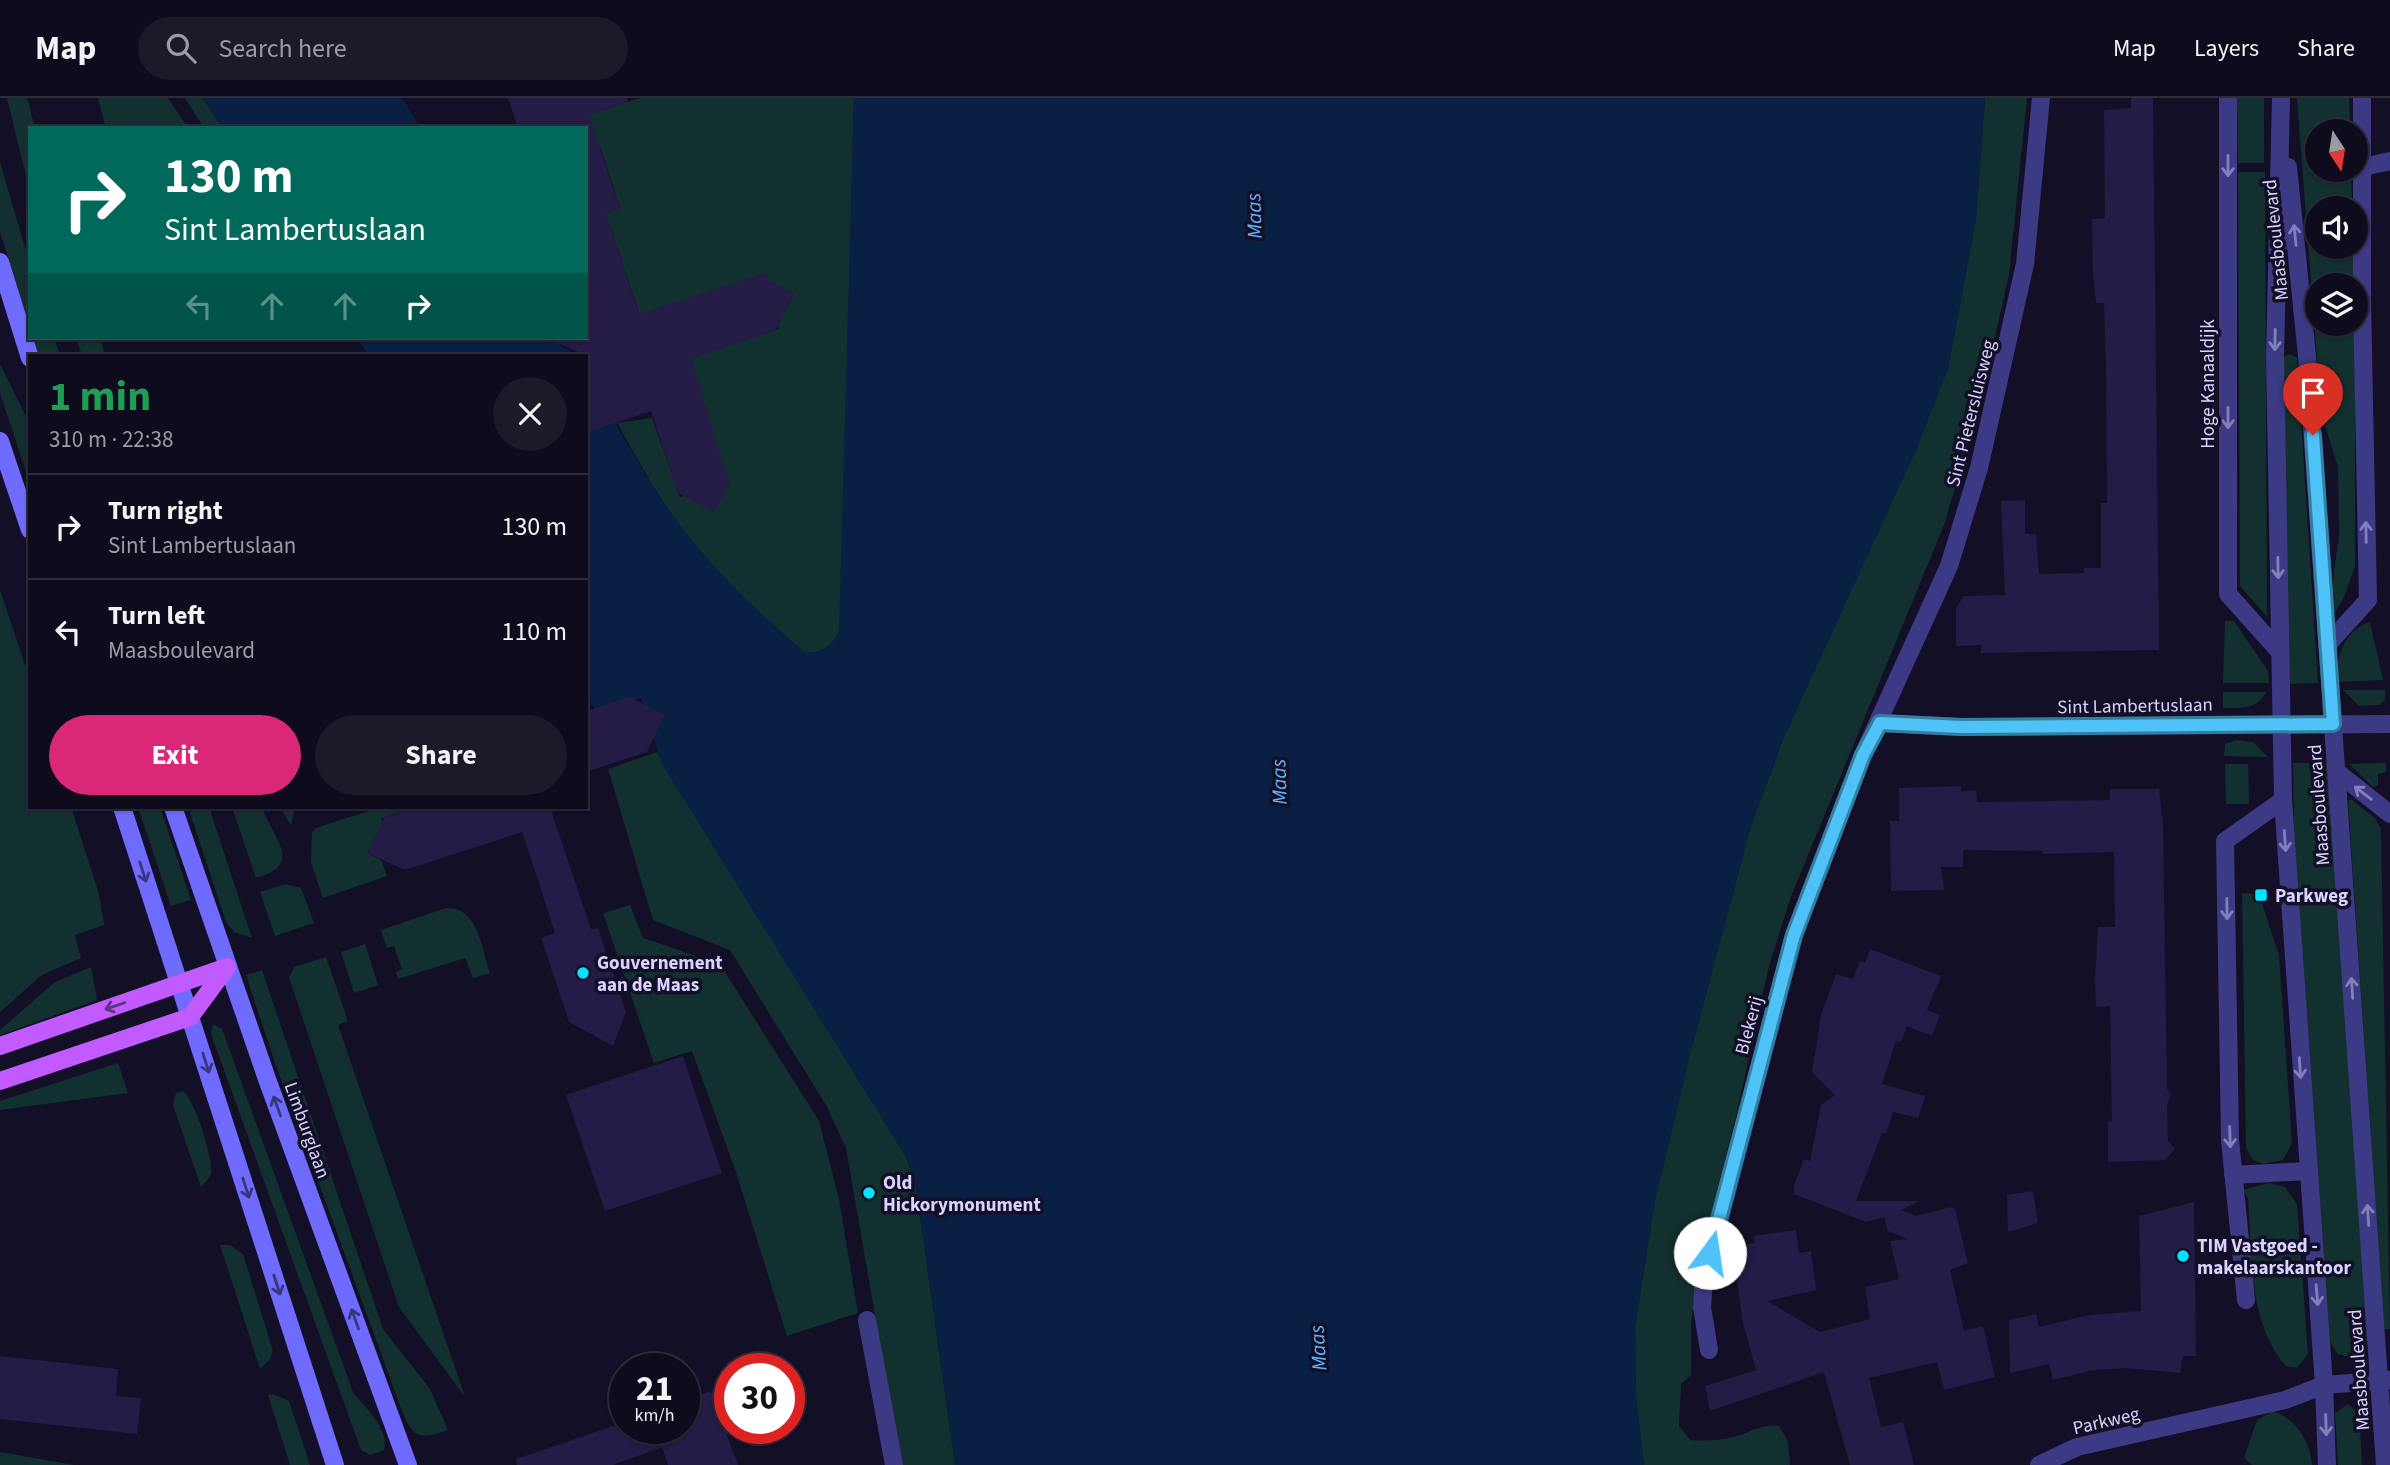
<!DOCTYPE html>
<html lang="en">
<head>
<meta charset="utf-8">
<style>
	body { margin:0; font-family:"Source Sans 3",sans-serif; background:#1c1929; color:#f1f3f6; height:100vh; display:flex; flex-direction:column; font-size:26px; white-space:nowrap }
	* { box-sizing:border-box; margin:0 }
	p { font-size:23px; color:#9b9ba3 }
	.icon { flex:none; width:38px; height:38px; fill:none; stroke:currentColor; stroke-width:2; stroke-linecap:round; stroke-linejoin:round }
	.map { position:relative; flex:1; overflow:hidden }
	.details { position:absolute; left:28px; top:256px; width:560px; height:455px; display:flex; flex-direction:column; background:#0e0b1c; border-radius:0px; box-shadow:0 2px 5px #0004,0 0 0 2px #2e2b3b }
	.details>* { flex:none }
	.top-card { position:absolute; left:28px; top:28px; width:560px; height:214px; border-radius:0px; box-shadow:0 2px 5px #0004,0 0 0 2px #2e2b3b; background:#00695c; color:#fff; overflow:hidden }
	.needle { width:46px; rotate:168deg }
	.tools { position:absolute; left:2305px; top:21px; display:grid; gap:14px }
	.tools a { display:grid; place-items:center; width:63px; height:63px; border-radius:50%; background:#0e0b1c; box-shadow:0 2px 5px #0004,0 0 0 2px #2e2b3b; font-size:35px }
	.speed { position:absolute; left:609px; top:1255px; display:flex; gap:14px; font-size:35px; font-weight:700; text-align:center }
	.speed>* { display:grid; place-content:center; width:91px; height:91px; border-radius:50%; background:#0e0b1c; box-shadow:0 2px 5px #0004,0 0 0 2px #2e2b3b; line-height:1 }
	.speed small { font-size:18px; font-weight:400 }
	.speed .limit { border:10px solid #d22; background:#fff; color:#111 }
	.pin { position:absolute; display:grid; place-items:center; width:60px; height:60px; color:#fff; margin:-72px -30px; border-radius:50% 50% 50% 0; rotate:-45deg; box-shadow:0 0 7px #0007 }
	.pin .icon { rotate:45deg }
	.me { position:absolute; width:77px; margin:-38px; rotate:14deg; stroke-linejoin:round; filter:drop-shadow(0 0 5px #0008) }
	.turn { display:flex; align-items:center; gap:24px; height:147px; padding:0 21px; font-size:32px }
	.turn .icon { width:91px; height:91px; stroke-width:2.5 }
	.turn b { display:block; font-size:49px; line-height:60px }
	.lanes { display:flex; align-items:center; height:66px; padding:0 21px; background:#0003; justify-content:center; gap:35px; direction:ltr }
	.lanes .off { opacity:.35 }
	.round { display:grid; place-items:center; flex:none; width:74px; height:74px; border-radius:37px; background:#1c1929 }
	.head { display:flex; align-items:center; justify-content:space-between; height:119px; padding:0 21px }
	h1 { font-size:42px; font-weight:700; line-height:52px; color:#1e9e55 }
	.primary-button { display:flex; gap:14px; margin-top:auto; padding:14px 21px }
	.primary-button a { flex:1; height:80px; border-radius:42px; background:#db2777; color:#fff; font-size:28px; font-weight:700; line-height:80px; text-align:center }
	.primary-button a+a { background:#1c1929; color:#f1f3f6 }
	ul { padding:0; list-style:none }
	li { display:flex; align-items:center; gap:21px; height:105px; padding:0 21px; border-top:2px solid #2e2b3b }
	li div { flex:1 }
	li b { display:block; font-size:26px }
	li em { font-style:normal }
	header { display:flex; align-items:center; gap:42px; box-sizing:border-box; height:98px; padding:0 35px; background:#0e0b1c; border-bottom:2px solid #2e2b3b }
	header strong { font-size:33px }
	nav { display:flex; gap:38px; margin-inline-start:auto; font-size:24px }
	.search { width:490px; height:63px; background:#1c1929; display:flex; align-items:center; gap:18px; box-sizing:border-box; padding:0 24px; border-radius:38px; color:#9b9ba3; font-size:26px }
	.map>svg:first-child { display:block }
	.green { fill:#12302f }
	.water { fill:#0a1f44 }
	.building { fill:#241b47 }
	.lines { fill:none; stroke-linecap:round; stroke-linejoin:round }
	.minor { stroke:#3d3a85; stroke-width:18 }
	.tertiary { stroke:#3d3a85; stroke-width:18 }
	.secondary { stroke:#6f6bff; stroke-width:18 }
	.primary { stroke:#c25bff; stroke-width:18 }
	.oneway { stroke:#837fbc }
	.oneway2 { stroke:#38347d }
	.oneway3 { stroke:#623188 }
	.route-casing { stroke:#337fa1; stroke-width:18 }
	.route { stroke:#4fc3f7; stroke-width:12 }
	.poi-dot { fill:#00e5ff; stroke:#130f26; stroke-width:2.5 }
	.labels { text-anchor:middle; stroke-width:7; stroke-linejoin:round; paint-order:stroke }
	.street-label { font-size:19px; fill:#d9d4ff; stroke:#130f26 }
	.poi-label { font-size:19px; font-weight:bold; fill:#d9d4ff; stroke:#130f26; text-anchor:start }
	.water-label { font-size:21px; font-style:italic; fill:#62b6ff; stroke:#130f26 }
</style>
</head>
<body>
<header>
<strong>Map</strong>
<div class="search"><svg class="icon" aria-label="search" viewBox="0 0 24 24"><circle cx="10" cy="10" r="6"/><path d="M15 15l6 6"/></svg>Search here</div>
<nav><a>Map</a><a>Layers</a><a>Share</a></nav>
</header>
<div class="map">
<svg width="2390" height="1367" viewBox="0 0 2390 1367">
	<rect width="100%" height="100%" fill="#130f26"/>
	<path class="green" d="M 7,0 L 27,0 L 35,30 L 30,30 L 30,94 Z
		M 98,0 L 168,0 L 188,30 L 106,30 Z
		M 185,0 L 203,0 L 222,30 L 204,30 Z
		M 640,0 L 854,0 L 841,514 L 839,533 L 833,547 L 817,554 L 805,555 C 753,510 702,463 664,405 C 647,380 633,352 617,325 L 652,320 L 680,399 L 702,392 L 671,266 L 779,231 L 772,208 L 779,205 L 787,209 L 794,196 L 781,189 L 772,197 L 765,175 L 647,239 L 611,131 L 598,118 L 620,110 L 601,51 L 586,30 L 567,24 Z
		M 1985,0 L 2027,0 L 2009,177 L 1979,310 L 1944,427 L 1790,801 L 1769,868 L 1738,1010 L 1698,1169 L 1691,1227 L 1691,1277 L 1681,1286 L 1679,1328 L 1690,1342 C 1706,1343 1721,1343 1736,1338 C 1752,1334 1762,1325 1779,1328 L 1788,1343 L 1790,1367 L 1644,1367 L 1636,1300 L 1635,1229 L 1655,1102 L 1691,952 L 1751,728 L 1782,644 L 1948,271 L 1976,120 Z
		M 2237,0 L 2264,0 L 2264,65 L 2238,65 Z
		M 2297,0 L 2349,0 L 2350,33 L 2317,33 L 2317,72 L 2351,72 L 2352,110 L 2317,110 L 2317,149 L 2353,149 L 2354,187 L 2317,187 L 2317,226 L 2355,226 L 2355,468 L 2344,499 L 2335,515 L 2331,495 L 2339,438 L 2338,369 L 2321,315 Z
		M 0,64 L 30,167 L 30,230 L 0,134 Z
		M 2238,74 L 2265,74 L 2267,519 L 2240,488 Z
		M 33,240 L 54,240 L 60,257 L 38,257 Z
		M 76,240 L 100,240 L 105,257 L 82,257 Z
		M 2290,256 L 2297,260 L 2318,585 L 2287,586 L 2283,259 Z
		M 0,266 L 30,327 L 30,385 L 0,295 Z
		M 0,492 L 30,582 L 30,709 L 71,709 L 99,796 L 104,827 L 75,837 L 81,860 L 42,877 L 0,914 Z
		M 2225,523 L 2234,523 L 2268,573 L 2269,585 L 2223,585 Z
		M 2370,524 L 2383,582 L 2339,584 C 2333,560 2346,531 2370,524 Z
		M 2343,592 L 2385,592 L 2385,602 L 2379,607 L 2359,608 Z
		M 2223,594 L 2266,594 C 2257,612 2241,610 2223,610 Z
		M 2236,642 L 2253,644 L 2268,659 L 2224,658 L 2225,646 Z
		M 657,654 L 906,1059 L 916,1089 L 955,1367 L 901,1367 L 846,1050 L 826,1007 L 730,852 L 653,822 L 608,671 Z
		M 2293,665 L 2327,665 L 2368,1242 L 2365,1254 L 2353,1260 L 2338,1256 L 2330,1244 L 2294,736 Z
		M 2386,665 L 2386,674 L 2378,676 L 2378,687 L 2373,689 L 2349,666 Z
		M 2225,666 L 2248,666 L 2249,706 L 2226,706 Z
		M 2351,701 L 2375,720 L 2381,731 L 2390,1231 L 2384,1231 L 2348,703 Z
		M 138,709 L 160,709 L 191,802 L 171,808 Z
		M 188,709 L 209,709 L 252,840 L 234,834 L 226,824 Z
		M 232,709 L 262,709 C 273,742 305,766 256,780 Z
		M 279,709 L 295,709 L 291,727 Z
		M 380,709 L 415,709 L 381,720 L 389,743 L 382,745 L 374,741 L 367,755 L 381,762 L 387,778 L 323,800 L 311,764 L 312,734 L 316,730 Z
		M 286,786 L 301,790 L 314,825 L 275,838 L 260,794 Z
		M 2242,795 L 2259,796 L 2279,857 L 2292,1045 L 2283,1062 L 2263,1066 L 2253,1062 L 2246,1050 Z
		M 630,807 L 643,840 L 720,866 L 819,1023 L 839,1101 L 858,1215 L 787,1238 L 736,1074 L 692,953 L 654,965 L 603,815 Z
		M 446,810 C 478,808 482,852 490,875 L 473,880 L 465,860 L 398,881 L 396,874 L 402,871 L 394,848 L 387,850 L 381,832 Z
		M 365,846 L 378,887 L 354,895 L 341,854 Z
		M 326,859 L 348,923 L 338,927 L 465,1299 L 399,1209 L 289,879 L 294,869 Z
		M 91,869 L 97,902 L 0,937 L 0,932 L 55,884 Z
		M 262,872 L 383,1231 L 430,1291 L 448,1332 C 420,1342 413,1340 402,1313 L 275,965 L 246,877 Z
		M 213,926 L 222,931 L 353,1294 C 365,1310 390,1331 384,1352 L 370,1357 L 361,1352 L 211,936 Z
		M 118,965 L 128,995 L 0,1012 L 0,1003 Z
		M 182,993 C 194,998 214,1062 211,1075 C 209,1081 205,1085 201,1089 L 173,1007 L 176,995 Z
		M 2269,1085 L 2285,1089 L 2297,1106 L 2308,1256 L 2297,1270 L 2286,1268 C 2248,1226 2252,1154 2248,1100 L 2243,1092 Z
		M 220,1147 L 230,1147 L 243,1156 L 273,1253 L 270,1261 L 260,1271 Z
		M 273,1296 L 289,1303 L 310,1367 L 290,1367 L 268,1297 Z
		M 2348,1306 L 2359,1315 L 2362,1367 L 2338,1367 L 2335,1315 Z
		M 2273,1313 C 2296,1321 2310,1342 2312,1367 L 2252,1367 L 2244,1360 L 2257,1322 Z
		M 0,1354 L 6,1355 L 74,1367 L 0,1367 Z"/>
	<path class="water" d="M 203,0 L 402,0 L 421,30 L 222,30 Z
		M 854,0 L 1985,0 L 1976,120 L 1948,271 L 1917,350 L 1782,644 L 1751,728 L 1691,952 L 1655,1102 L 1635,1229 L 1636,1300 L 1644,1367 L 955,1367 L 916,1089 L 906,1059 L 662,666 L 641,600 L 596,613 L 586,598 L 586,277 C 614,319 636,365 665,406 C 704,463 753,510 805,555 C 822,554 832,549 839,533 Z
		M 357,240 L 555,240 L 561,248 L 575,257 L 368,257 Z"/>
	<path class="building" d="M 508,0 L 627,0 L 628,4 L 589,17 L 620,111 L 606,116 L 639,216 L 765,175 L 768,182 L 794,195 L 776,232 L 691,260 L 729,386 L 714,414 L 678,395 L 651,313 L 586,335 L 586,257 L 544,240 L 586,240 L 586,30 L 518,30 Z
		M 2131,0 L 2153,0 L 2159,552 L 1981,555 L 1981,547 L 1956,548 L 1956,510 L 1964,498 L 2005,497 L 2001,403 L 2025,402 L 2025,436 L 2036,436 L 2039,476 L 2084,475 L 2084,470 L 2101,470 L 2101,405 L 2107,405 L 2106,267 L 2104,205 L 2096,205 L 2093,175 L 2092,121 L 2105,120 L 2104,12 L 2131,10 Z
		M 629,599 L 665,617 L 647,654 L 586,674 L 586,613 Z
		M 1961,688 L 1961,694 L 1976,692 L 1977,704 L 2110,702 L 2110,691 L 2159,691 L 2163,726 L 2167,991 L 2171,997 L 2167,1007 L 2168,1043 L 2175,1051 L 2165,1062 L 2108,1064 L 2108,1024 L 2112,1023 L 2110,908 L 2096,909 L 2095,882 L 2098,829 L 2115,829 L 2114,754 L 2043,756 L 2043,753 L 1963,752 L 1963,769 L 1941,769 L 1944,792 L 1891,793 L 1890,723 L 1899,723 L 1899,690 Z
		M 415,709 L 550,709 L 591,831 L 598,830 L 626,914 L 613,948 L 569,924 L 541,840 L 555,835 L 522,734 L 405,772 L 367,755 L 385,719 Z
		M 1870,851 L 1941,878 L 1927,912 L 1940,917 L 1932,938 L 1907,928 L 1901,944 L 1896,943 L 1882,986 L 1925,998 L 1918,1020 L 1893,1014 L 1886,1036 L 1882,1035 L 1856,1103 L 1920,1103 L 1901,1112 L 1916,1118 L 1951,1109 L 1955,1111 L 1968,1165 L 1950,1172 L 1964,1233 L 1983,1228 L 1995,1279 L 1944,1292 L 1937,1264 L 1869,1280 L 1881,1329 L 1903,1324 L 1914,1367 L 1850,1367 L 1824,1274 L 1710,1313 L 1705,1288 L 1756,1272 L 1743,1225 L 1732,1148 L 1755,1145 L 1754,1138 L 1796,1132 L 1799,1155 L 1811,1153 L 1816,1192 L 1767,1203 L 1820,1234 L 1870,1221 L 1865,1189 L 1899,1181 L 1890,1143 L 1908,1141 L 1888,1133 L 1884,1119 L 1866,1124 L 1794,1096 L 1794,1087 L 1804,1061 L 1810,1063 L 1821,1007 L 1835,997 L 1812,974 L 1821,917 L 1836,876 L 1853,881 L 1860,863 L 1865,865 Z
		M 683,958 L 722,1075 L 605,1113 L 566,997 Z
		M 2033,1093 L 2038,1125 L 2008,1134 L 2007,1097 Z
		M 2194,1104 L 2196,1258 L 2183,1258 L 2180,1275 L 2126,1270 L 2094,1272 L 2053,1282 L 2049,1266 L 2010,1275 L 2009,1222 L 2036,1216 L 2039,1229 L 2089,1217 L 2141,1213 L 2139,1118 Z
		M 0,1258 L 118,1271 L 116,1298 L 141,1300 L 137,1336 L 0,1321 Z
		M 711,1293 L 738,1367 L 668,1367 L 662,1349 L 613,1367 L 517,1367 L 516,1361 L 625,1324 L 625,1330 L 684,1330 L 684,1303 Z"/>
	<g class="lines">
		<path class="minor" d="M 2228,0 L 2228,496 L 2279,553
			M 2363,69 L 2390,63
			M 2327,547 L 2368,502 L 2362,203 L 2362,0
			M 1880,625 L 1961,629 L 2390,626
			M 2337,674 L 2390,716
			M 2233,1077 L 2307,1073
			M 2246,1202 L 2230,1042 L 2225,743 L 2283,702
			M 867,1222 L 894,1367
			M 1709,1252 L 1702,1209 L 1704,1181 L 1794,837 L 1863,657 L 1949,468 L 1979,370 L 2025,166 L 2041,0
			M 2039,1367 L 2077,1349 L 2285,1302 L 2324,1287 L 2390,1282"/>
		<path class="tertiary" d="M 2281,0 L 2275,259 L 2283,702 L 2324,1287 L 2327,1367
			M 2288,69 L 2307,258 L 2385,1367"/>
		<path class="secondary" d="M 0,164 L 30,260
			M 0,343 L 30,432
			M 122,709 L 335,1367
			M 173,709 L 267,981 L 408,1367"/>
		<path class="primary" d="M 0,948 L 227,869
			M 0,983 L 190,919 L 227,869"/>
	</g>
	<defs><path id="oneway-shaft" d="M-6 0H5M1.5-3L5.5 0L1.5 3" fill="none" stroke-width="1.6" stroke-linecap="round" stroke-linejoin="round" transform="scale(1.75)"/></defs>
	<g class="oneway">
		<use href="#oneway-shaft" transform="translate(2228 68) rotate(90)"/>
		<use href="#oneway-shaft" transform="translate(2295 137) rotate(-96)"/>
		<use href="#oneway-shaft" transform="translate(2275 242) rotate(91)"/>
		<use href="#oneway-shaft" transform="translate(2228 320) rotate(90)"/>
		<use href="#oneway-shaft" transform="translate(2366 434) rotate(-91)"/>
		<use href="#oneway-shaft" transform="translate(2278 470) rotate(89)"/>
		<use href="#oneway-shaft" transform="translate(2363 695) rotate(-143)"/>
		<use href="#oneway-shaft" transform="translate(2285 743) rotate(86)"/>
		<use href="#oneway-shaft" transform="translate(2227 811) rotate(89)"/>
		<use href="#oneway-shaft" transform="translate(2352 890) rotate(-94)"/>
		<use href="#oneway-shaft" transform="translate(2300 970) rotate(86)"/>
		<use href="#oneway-shaft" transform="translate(2230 1039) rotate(88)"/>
		<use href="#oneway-shaft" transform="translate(2368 1117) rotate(-94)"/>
		<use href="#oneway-shaft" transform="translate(2317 1197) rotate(85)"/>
		<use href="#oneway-shaft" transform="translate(2326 1327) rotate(88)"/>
	</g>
	<g class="oneway2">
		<use href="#oneway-shaft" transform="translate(143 774) rotate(72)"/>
		<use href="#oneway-shaft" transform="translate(206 965) rotate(72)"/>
		<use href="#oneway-shaft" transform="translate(277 1008) rotate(-110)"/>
		<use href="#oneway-shaft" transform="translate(246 1090) rotate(72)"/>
		<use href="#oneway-shaft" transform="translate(277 1187) rotate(72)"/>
		<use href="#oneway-shaft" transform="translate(355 1221) rotate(-110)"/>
	</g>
	<use class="oneway3" href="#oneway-shaft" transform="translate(115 908) rotate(161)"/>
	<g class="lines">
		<defs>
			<path id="route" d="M 1710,1155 L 1794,837 L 1863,657 L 1880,625 L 1961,629 L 2333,626 L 2313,337"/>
		</defs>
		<use href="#route" class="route-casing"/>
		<use href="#route" class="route"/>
	</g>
	<g class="poi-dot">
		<rect x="2254" y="790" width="14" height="14" rx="3.5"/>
		<circle cx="583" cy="875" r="7"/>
		<circle cx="869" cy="1095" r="7"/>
		<circle cx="2183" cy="1158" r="7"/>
	</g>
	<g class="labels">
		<g class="street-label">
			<text transform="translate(2275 142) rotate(-96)" y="7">Maasboulevard</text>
			<text transform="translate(2207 286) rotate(-90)" y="7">Hoge Kanaaldijk</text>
			<text transform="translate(1970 315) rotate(-76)" y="7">Sint Pietersluisweg</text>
			<text transform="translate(2135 607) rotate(-1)" y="7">Sint Lambertuslaan</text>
			<text transform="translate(2318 707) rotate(-94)" y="7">Maasboulevard</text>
			<text transform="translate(1748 927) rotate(-75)" y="7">Blekerij</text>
			<text transform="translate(308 1032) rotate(70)" y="7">Limburglaan</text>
			<text transform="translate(2358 1272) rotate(-94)" y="7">Maasboulevard</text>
			<text transform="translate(2106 1322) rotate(-13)" y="7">Parkweg</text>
		</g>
		<g class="poi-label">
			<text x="2275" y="804">Parkweg</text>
			<text x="597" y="871">Gouvernement<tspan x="597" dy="22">aan de Maas</tspan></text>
			<text x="883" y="1091">Old<tspan x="883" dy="22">Hickorymonument</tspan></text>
			<text x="2197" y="1154">TIM Vastgoed -<tspan x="2197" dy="22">makelaarskantoor</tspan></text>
		</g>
		<g class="water-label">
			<text transform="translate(1254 118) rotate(-92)" y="7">Maas</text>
			<text transform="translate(1279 684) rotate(-92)" y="7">Maas</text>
			<text transform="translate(1318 1250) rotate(-94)" y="7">Maas</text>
		</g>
	</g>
</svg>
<div class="tools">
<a><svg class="needle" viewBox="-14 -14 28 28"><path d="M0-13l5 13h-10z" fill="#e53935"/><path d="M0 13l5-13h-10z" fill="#9b9ba3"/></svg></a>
<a><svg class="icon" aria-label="sound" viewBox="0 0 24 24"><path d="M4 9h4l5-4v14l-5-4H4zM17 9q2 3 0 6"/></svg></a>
<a><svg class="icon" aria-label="layers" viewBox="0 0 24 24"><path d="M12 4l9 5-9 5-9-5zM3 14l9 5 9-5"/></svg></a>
</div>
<div class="speed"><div>21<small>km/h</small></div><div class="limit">30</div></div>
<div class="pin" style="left:2313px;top:337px;background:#d93025"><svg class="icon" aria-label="arrive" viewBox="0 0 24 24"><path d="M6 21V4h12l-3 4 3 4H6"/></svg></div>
<svg class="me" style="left:1710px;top:1155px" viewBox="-20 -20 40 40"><circle r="19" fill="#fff"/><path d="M0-13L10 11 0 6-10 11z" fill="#4fc3f7"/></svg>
<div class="top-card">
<div class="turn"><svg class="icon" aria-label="right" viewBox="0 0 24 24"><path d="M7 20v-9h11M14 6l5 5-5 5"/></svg><div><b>130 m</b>Sint Lambertuslaan</div></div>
<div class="lanes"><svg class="icon off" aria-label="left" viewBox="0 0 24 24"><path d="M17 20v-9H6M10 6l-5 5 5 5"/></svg><svg class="icon off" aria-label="ahead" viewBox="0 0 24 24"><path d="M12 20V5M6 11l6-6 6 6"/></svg><svg class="icon off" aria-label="ahead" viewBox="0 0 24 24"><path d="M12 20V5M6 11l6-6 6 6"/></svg><svg class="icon" aria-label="right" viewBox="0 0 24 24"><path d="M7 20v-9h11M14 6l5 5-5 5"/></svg></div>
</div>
<section class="details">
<div class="head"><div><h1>1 min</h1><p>310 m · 22:38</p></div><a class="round"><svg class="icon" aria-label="close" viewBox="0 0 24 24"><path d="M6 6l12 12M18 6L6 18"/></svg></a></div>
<ul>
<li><svg class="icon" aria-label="right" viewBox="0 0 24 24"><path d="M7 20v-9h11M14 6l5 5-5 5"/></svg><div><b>Turn right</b><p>Sint Lambertuslaan</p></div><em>130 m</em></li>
<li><svg class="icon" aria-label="left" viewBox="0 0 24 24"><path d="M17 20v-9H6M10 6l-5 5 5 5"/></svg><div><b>Turn left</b><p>Maasboulevard</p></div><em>110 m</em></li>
</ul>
<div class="primary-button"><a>Exit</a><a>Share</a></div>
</section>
</div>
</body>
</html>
